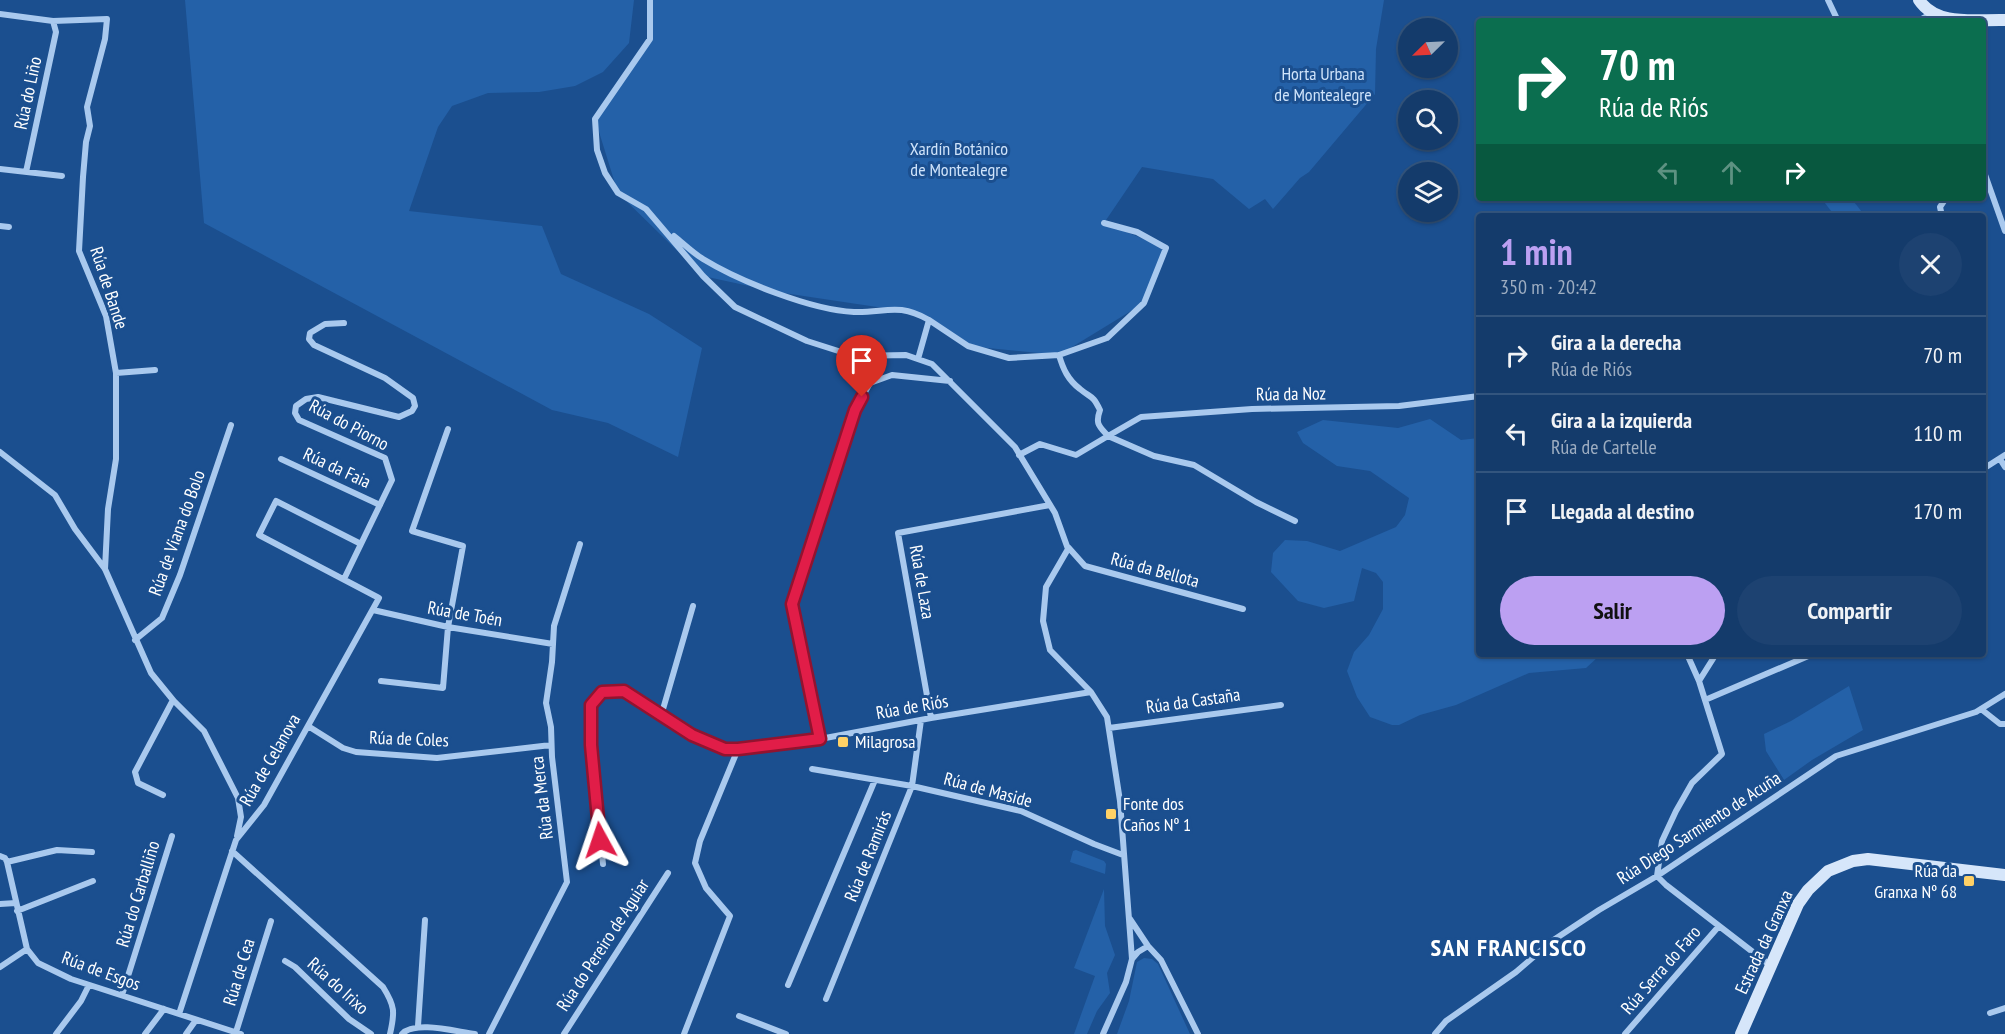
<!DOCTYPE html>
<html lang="es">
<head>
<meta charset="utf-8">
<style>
	body { margin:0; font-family:"PT Sans Narrow",sans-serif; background:#1d4271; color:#f1f3f6; height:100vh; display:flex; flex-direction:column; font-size:22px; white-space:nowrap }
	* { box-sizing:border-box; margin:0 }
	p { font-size:20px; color:#9dadc1 }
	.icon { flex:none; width:33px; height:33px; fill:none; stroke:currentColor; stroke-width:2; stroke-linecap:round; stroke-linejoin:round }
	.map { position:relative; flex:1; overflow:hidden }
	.drawer { position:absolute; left:1476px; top:213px; width:510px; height:444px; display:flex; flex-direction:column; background:#143b6b; border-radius:6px; box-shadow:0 2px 4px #0004,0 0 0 2px #33557e }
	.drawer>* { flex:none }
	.guide { position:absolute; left:1476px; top:18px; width:510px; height:183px; border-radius:6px; box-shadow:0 2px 4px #0004,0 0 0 2px #33557e; background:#0b6e4f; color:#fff; overflow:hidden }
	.needle { width:39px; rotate:246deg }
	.controls { position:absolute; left:1398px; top:18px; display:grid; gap:12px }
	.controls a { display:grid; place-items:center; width:60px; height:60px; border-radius:50%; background:#143b6b; box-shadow:0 2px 4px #0004,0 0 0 2px #33557e; font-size:30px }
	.pin { position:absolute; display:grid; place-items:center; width:51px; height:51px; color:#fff; margin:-62px -26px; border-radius:50% 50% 50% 0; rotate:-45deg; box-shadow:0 0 6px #0007 }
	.pin .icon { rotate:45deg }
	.me { position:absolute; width:66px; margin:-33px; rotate:355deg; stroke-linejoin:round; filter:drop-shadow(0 0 4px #0008) }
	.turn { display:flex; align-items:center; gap:21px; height:126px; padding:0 24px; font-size:27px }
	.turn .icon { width:78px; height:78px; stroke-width:2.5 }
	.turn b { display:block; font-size:42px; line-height:51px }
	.lanes { display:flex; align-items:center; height:57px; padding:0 24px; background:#0003; justify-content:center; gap:30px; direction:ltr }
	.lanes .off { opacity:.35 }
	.round { display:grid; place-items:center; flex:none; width:63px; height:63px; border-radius:32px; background:#1d4271 }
	.summary { display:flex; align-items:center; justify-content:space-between; height:102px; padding:0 24px }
	h1 { font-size:36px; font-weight:800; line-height:45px; color:#bca0f2 }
	.cta { display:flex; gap:12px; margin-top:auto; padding:12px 24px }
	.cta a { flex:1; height:69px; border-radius:36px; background:#bca0f2; color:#111; font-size:24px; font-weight:800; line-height:69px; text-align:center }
	.cta a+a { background:#1d4271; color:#f1f3f6 }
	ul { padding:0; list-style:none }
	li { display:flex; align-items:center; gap:18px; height:78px; padding:0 24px; border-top:2px solid #33557e }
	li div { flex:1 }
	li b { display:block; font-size:22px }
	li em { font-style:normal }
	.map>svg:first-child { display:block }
	.green { fill:#2461a8 }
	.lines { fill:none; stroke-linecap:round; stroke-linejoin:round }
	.street { stroke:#a9c9ee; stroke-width:6 }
	.secondary { stroke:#d6e6fa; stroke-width:12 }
	.route-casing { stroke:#92132f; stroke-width:15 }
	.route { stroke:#e11d48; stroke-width:10 }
	.poi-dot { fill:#ffd166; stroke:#1b4f8f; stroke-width:2 }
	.labels { text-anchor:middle; stroke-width:6; stroke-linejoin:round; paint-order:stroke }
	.park-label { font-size:18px; fill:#cfe3fa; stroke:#1b4f8f }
	.street-label { font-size:18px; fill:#fff; stroke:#1b4f8f }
	.poi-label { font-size:18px; fill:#fff; stroke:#1b4f8f; text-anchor:start }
	.district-label { font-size:24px; font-weight:bold; letter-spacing:1.5px; fill:#fff; stroke:#1b4f8f }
</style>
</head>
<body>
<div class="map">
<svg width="2005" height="1034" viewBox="0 0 2005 1034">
	<rect width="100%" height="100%" fill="#1b4f8f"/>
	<path class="green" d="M 185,0 L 634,0 L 629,43 L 603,72 L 575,86 L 539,92 L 488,93 L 452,106 L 438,127 L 409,211 L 542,226 L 561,274 L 649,314 L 702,348 L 678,457 L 608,423 L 552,410 L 204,223 Z
		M 650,0 L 1384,0 L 1376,49 L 1375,94 L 1309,172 L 1300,178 L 1273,209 L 1265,199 L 1249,209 L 1213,179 L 1142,167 L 1104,223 L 1166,248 L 1144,303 L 1059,355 L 968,346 L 917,313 L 777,292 L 703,276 L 618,193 L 595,119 L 650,40 Z
		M 1821,198 L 1851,198 L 1865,216 L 1835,216 Z
		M 1430,419 L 1461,440 L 1479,438 L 1479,654 L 1597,654 L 1598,657 L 1586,668 L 1529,673 L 1456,705 L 1420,715 L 1399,725 L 1392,725 L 1370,717 L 1357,697 L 1347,671 L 1354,652 L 1369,635 L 1383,609 L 1383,582 L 1376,573 L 1362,568 L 1354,601 L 1324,608 L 1298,601 L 1271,572 L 1273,553 L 1285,540 L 1307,541 L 1340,551 L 1396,527 L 1405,515 L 1409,498 L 1370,471 L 1337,466 L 1303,443 L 1297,432 L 1323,420 L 1398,428 Z
		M 1849,686 L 1863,730 L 1812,760 L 1784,780 L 1766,751 L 1764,734 L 1791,721 Z
		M 1076,850 L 1104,861 L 1106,864 L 1105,874 L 1070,862 L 1073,851 Z
		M 1104,889 L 1105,926 L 1115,955 L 1107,973 L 1110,993 L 1097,1011 L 1087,1034 L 1074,1034 L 1095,976 L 1074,968 Z
		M 1144,958 L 1152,959 L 1158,964 L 1190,1034 L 1117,1034 L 1129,1001 L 1137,962 Z"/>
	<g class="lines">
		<path class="street" d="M 650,0 L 650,39 L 595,119 L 597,150 L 605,173 L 618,193 L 646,209 L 703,276 L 735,307 L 807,341 L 854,356 L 906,355 L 932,364 L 1015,447 L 1055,513 L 1068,549 L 1046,587 L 1043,621 L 1050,650 L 1091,692 L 1107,717 L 1120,801 L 1132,959
			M 1828,0 L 1838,21
			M 0,14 L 53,21 L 56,32 L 26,172
			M 53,21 L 107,19 L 105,39 L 87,107 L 90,126 L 86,142 L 83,177 L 79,251 L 106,316 L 116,373 L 116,459 L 108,509 L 105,569
			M 1918,21 L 1932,13
			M 0,169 L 62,176
			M 1983,169 L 2005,231
			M 1942,216 L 1940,207 L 1946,198
			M 0,226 L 9,227
			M 674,236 C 684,244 693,253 703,259 C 739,281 811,310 854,312 C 886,313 897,302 929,320
			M 344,323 L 325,324 L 310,333 L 309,339 L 314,345 L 385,378 L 413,398 L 415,406 L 412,411 L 399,417 L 318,397 L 306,399 L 296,406 L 295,413 L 299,420 L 385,458 L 392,480 L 344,579
			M 1059,355 C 1063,369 1068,380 1080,389 C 1092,399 1092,394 1100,410 C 1095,424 1099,426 1108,436 L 1141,417 L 1252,409 L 1399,406 L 1479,396
			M 918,359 L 929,320 L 968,346 L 1009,358 L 1059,355 L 1107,338 L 1144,303 L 1166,248 L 1137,232 L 1104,223
			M 116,373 L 155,370
			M 0,452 L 55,495 L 75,529 L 105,569 L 151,673 L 173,700 L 204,731 L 238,798 L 241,817 L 237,836
			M 1019,455 L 1040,444 L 1076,455 L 1108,436 L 1154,456 L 1194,465 L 1256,502 L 1295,521
			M 281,459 L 380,505
			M 2000,459 L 2005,467
			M 1983,469 L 2005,455
			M 1068,547 L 1085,566 L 1243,609
			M 373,610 L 448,627 L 553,644
			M 135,640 L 162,618 L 180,575 L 231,425
			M 381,681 L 443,688 L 448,627 L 463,546 L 412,531 L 448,429
			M 1699,681 L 1716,654
			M 1705,700 L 1813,654
			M 1981,709 L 2000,724 L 2005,724
			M 661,716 L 693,606
			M 931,718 L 898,533 L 1050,505
			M 308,726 L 343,748 L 356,752 L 437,758 L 551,745
			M 1109,728 L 1281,705
			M 820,739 L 792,605 L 855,410 L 870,383 L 892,375 L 950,381
			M 812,769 L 912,786 L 1021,811 L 1094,844 L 1123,855
			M 163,795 L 138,783 L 135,772 L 173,700
			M 232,851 L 383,987 C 395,1006 395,1012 390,1034
			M 0,856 L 5,858 L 7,862 L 27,949 L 38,963 L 71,979 L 241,1034
			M 7,862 L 57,850 L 92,852
			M 603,864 L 591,745 L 591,705 L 602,692 L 624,691 L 692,735 L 725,749 L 738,749 L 820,739 L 931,718 L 1091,692
			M 1657,876 L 1662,841 L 1676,811 L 1692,783 L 1722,754 L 1699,681 L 1687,654
			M 1657,876 L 1666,885 L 1771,966
			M 0,904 L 16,903
			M 17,911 L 93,881
			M 1130,919 L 1148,946 L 1161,960 L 1198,1034
			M 285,961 L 295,967 L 349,1019 L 371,1034
			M 0,967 L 27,949
			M 788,985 L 875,780
			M 122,995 L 172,836
			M 826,999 L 912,786 L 921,720
			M 1990,1013 L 2005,1008
			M 179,1014 L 236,840 L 264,805 L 379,598 L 259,535 L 276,501 L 361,544
			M 739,1016 L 786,1034
			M 418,1026 L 425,920
			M 236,1032 L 271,921
			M 56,1034 L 81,1001 L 89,985
			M 145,1034 L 164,1009
			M 186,1034 L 196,1020
			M 402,1034 C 415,1020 457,1032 475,1034
			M 489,1034 L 567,882 L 552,757 L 551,727 L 546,703 L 552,662 L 554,626 L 580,544
			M 564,1034 L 668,873
			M 684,1034 L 730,916 L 706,888 L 695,863 L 700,841 L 738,749
			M 1103,1034 L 1126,982 L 1132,959 L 1138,952 L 1148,946
			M 1435,1034 L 1446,1021 L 1516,972 L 1552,941 L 1599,910 L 1657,876 L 1836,756 L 1976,712 L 2005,694
			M 1625,1034 L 1719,926"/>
		<path class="secondary" d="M 1919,0 C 1937,27 1976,19 2005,20
			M 1741,1034 L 1798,904 L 1808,890 L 1828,871 L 1853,861 L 1868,859 L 2005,875"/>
	</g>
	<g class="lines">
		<defs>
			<path id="route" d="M 600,840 L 591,745 L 591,705 L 602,692 L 624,691 L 692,735 L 725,749 L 738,749 L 820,739 L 792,604 L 855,410 L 862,397"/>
		</defs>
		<use href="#route" class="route-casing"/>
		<use href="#route" class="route"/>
	</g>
	<g class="poi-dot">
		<rect x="837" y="736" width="12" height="12" rx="3"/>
		<rect x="1105" y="808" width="12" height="12" rx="3"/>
		<rect x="1963" y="875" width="12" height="12" rx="3"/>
	</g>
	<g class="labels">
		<g class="park-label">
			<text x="1323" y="80">Horta Urbana<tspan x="1323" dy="21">de Montealegre</tspan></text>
			<text x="959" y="155">Xardín Botánico<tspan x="959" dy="21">de Montealegre</tspan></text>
		</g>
		<g class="street-label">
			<text transform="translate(28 93) rotate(-78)" y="6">Rúa do Liño</text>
			<text transform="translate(109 288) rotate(72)" y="6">Rúa de Bande</text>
			<text transform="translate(1291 394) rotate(-1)" y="6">Rúa da Noz</text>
			<text transform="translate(349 425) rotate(28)" y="6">Rúa do Piorno</text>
			<text transform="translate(337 468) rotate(25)" y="6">Rúa da Faia</text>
			<text transform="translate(177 533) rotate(-70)" y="6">Rúa de Viana do Bolo</text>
			<text transform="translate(1155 570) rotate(15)" y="6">Rúa da Bellota</text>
			<text transform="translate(922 582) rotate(80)" y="6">Rúa de Laza</text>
			<text transform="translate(465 614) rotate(10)" y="6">Rúa de Toén</text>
			<text transform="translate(1193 701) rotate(-8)" y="6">Rúa da Castaña</text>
			<text transform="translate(912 707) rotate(-10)" y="6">Rúa de Riós</text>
			<text transform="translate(409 739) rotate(2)" y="6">Rúa de Coles</text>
			<text transform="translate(270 760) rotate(-60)" y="6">Rúa de Celanova</text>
			<text transform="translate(988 790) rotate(15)" y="6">Rúa de Maside</text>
			<text transform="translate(542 798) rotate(-97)" y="6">Rúa da Merca</text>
			<text transform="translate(1699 828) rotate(-33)" y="6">Rúa Diego Sarmiento de Acuña</text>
			<text transform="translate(868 856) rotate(-68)" y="6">Rúa de Ramirás</text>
			<text transform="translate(138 894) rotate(-73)" y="6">Rúa do Carballiño</text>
			<text transform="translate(1764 942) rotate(-65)" y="6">Estrada da Granxa</text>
			<text transform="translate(603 945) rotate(-57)" y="6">Rúa do Pereiro de Aguiar</text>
			<text transform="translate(1661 970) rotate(-49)" y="6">Rúa Serra do Faro</text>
			<text transform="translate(101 971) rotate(20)" y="6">Rúa de Esgos</text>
			<text transform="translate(239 972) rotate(-73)" y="6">Rúa de Cea</text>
			<text transform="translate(338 986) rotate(42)" y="6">Rúa do Irixo</text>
		</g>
		<g class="poi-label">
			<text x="855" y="748">Milagrosa</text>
			<text x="1123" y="810">Fonte dos<tspan x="1123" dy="21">Caños Nº 1</tspan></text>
			<text x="1957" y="877" text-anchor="end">Rúa da<tspan x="1957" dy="21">Granxa Nº 68</tspan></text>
		</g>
		<g class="district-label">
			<text x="1509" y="956">SAN FRANCISCO</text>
		</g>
	</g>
</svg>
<div class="controls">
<a><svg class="needle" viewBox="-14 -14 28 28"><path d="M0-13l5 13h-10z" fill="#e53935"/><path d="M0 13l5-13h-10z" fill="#9dadc1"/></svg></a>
<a><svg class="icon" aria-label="search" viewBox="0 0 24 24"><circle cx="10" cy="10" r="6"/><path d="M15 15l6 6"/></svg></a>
<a><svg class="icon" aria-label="layers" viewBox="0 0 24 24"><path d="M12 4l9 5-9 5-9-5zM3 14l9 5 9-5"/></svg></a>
</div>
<div class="pin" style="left:862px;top:397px;background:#d93025"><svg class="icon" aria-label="arrive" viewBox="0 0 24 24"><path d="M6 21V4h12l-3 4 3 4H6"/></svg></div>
<svg class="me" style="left:600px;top:840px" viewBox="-20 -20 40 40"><path d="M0-17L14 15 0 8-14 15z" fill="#e11d48" stroke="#fff" stroke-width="4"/></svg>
<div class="guide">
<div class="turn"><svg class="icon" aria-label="right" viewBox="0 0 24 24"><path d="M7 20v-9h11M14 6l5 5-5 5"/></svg><div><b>70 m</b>Rúa de Riós</div></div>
<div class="lanes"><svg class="icon off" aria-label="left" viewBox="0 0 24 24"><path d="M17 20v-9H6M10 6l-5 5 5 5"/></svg><svg class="icon off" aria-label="ahead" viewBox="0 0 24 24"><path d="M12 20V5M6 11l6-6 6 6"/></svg><svg class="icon" aria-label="right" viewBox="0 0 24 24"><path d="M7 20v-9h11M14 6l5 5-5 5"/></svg></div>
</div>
<section class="drawer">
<div class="summary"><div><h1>1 min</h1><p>350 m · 20:42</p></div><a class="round"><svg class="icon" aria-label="close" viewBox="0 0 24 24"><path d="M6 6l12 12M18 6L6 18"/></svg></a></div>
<ul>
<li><svg class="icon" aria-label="right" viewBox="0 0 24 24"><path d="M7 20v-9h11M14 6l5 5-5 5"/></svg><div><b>Gira a la derecha</b><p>Rúa de Riós</p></div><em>70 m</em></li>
<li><svg class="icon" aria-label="left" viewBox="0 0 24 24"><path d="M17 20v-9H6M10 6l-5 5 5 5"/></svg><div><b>Gira a la izquierda</b><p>Rúa de Cartelle</p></div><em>110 m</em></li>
<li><svg class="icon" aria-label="arrive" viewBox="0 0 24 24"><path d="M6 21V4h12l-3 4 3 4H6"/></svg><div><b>Llegada al destino</b></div><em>170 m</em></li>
</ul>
<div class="cta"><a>Salir</a><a>Compartir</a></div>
</section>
</div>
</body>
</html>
